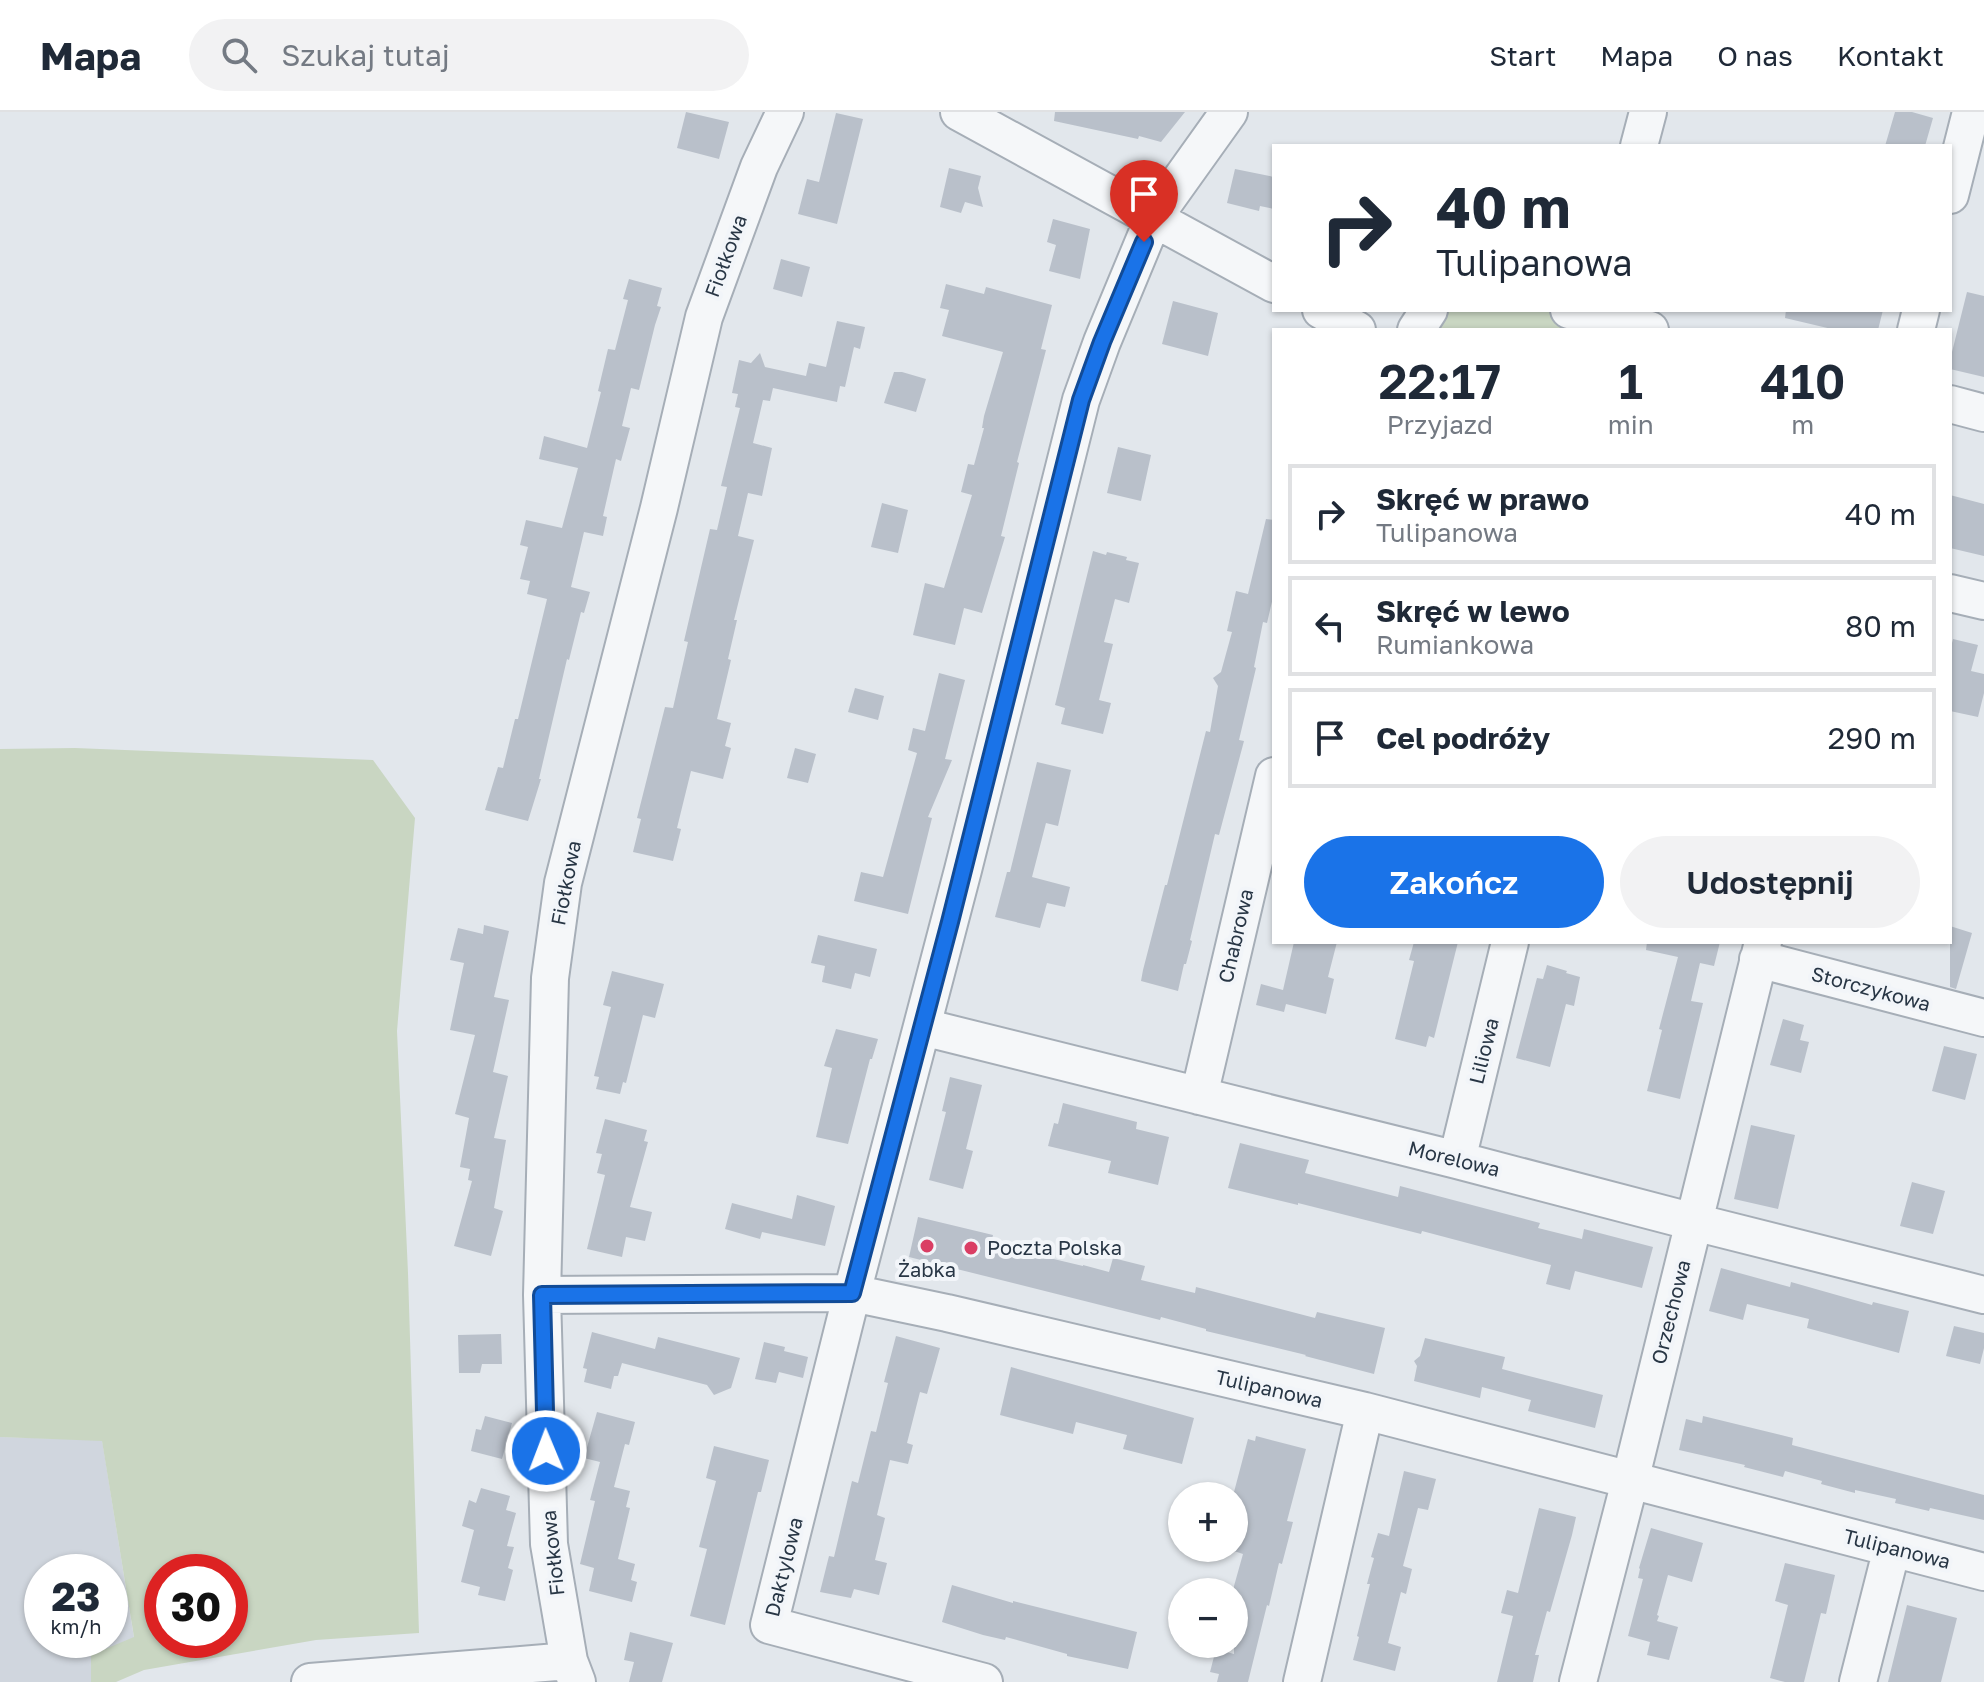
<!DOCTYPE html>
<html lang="pl">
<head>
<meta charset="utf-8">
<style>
	body { margin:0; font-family:"Golos Text",sans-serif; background:#f2f2f3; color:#1f2937; height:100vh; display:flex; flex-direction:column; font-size:30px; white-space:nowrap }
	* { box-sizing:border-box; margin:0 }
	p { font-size:26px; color:#747a83 }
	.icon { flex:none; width:44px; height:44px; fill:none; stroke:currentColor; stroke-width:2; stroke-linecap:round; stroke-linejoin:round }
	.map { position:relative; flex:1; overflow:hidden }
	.sheet { position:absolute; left:1272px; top:216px; width:680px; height:616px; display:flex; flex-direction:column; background:#fff; border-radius:0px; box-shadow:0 2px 6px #0004 }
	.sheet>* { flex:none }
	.hud { position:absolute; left:1272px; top:32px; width:680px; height:168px; border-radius:0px; box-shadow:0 2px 6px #0004; background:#fff; color:#1f2937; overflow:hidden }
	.tools { position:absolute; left:1168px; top:1370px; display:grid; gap:16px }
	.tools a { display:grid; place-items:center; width:80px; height:80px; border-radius:50%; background:#fff; box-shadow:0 2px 6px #0004; font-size:40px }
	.speed { position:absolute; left:24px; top:1442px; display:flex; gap:16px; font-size:40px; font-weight:700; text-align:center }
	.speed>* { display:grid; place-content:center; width:104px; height:104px; border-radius:50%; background:#fff; box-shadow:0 2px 6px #0004; line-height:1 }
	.speed small { font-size:20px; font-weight:400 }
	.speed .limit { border:12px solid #d22; background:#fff; color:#111 }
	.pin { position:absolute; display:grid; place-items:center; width:68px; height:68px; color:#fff; margin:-82px -34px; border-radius:50% 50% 50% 0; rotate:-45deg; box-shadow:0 0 8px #0007 }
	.pin .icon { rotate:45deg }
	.me { position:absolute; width:88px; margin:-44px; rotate:359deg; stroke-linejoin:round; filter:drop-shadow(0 0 6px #0008) }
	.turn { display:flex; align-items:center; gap:28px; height:168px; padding:0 32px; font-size:36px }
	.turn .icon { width:104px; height:104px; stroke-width:2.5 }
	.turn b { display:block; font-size:56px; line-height:68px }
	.eta { display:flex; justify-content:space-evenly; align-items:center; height:136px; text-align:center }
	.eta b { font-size:48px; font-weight:600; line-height:56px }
	.cta { display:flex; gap:16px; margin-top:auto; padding:16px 32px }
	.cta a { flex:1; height:92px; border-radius:48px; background:#1a73e8; color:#fff; font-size:32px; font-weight:600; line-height:92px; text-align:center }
	.cta a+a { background:#f2f2f3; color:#1f2937 }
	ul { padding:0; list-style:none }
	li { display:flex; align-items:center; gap:24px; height:100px; margin:0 16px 12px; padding:0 16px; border:4px solid #e0e1e3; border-radius:0px }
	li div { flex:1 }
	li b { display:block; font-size:30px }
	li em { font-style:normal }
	header { display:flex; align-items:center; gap:48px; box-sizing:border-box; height:112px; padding:0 40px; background:#fff; border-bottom:2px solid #e0e1e3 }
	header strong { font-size:38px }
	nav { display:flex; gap:44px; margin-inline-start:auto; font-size:28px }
	.search { width:560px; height:72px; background:#f2f2f3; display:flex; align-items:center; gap:20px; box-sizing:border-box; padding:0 28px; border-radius:44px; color:#747a83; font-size:30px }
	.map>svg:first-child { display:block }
	.built { fill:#d0d6de; fill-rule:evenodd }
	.green { fill:#c9d6c2; fill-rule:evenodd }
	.building { fill:#b9c0ca }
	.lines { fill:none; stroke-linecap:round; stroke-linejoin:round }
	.minor-casing { stroke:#a6aeb7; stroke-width:40 }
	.minor { stroke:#f5f7f9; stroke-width:36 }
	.route-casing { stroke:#114b97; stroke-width:20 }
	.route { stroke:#1a73e8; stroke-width:14 }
	.poi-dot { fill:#da3e64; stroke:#f2f5f9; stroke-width:3 }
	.labels { text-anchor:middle; stroke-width:8; stroke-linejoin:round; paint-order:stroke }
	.street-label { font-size:20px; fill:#283645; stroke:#f2f5f9 }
	.poi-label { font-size:20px; fill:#283645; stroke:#f2f5f9; text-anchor:start }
</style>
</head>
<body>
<header>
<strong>Mapa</strong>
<div class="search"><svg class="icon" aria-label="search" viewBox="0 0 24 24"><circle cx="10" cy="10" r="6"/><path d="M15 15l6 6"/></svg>Szukaj tutaj</div>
<nav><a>Start</a><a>Mapa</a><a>O nas</a><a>Kontakt</a></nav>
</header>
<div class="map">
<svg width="1984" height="1570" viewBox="0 0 1984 1570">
	<rect width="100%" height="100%" fill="#e2e7ec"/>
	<path class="built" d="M 0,1325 L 102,1328 L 134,1526 L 108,1570 L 0,1570 ZM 42,1460 L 110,1460 L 110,1528 L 42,1528 Z"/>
	<path class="green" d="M 1432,198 L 1563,198 L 1645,218 L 1419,218 Z
		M 75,636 L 373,648 L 415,706 L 397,919 L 408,1161 L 419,1521 L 316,1528 L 144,1558 L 116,1570 L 91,1570 L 91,1543 L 134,1525 L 102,1329 L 0,1325 L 0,637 ZM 162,1460 L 230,1460 L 230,1528 L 162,1528 Z"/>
	<path class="building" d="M 686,0 L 729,10 L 719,47 L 677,36 Z
		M 1055,0 L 1185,0 L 1161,30 L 1139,24 L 1138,27 L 1054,9 Z
		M 1895,0 L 1912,0 L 1933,6 L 1925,34 L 1885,34 Z
		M 836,1 L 863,7 L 837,112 L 798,102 L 807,67 L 819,70 Z
		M 949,56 L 981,64 L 978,76 L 983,95 L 965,90 L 961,101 L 940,95 Z
		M 1235,57 L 1274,65 L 1274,97 L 1260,94 L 1259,99 L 1227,91 Z
		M 1053,107 L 1090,117 L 1080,167 L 1049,159 L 1056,133 L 1047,130 Z
		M 781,147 L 810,155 L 802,185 L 773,177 Z
		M 629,167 L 662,176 L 657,194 L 661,195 L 655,213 L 639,278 L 631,276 L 622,314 L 630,316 L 621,349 L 616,347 L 603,404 L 607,405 L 603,424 L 584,420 L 571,475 L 590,480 L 584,501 L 581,500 L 569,548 L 567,547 L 539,667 L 541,667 L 528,709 L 485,698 L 498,655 L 503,656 L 515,607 L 518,607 L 547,487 L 527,482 L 530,469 L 520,467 L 528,435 L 520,433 L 526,408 L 562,416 L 578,356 L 539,347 L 544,324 L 587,336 L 601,280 L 598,279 L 608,237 L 615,238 L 628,188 L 623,187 Z
		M 946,172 L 984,182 L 986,175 L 1052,193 L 1041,237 L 1046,238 L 1017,350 L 1019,351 L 1001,424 L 1005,425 L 982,501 L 964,496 L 955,533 L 913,523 L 925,471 L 944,476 L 972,383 L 961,380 L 968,352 L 974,353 L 984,316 L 982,316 L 984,304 L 1003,240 L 942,224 L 949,198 L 940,196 Z
		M 1967,180 L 1984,184 L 1984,265 L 1950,257 L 1950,248 Z
		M 1173,189 L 1218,201 L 1208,244 L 1162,232 Z
		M 1786,198 L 1883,198 L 1878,218 L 1836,218 L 1785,206 Z
		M 837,209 L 865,215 L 860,237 L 854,235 L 845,275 L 840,274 L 837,290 L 773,276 L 770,289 L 763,288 L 753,331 L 772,336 L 762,384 L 748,381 L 738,424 L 754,428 L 734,508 L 737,508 L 728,547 L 731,548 L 717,607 L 731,611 L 725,634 L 731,636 L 723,667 L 691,659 L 677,716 L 681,717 L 673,749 L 633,740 L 641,707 L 637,706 L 665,595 L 673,596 L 688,530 L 684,529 L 710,417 L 717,418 L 727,375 L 721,374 L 740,296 L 735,295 L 738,282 L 732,281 L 739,248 L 751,251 L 760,241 L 765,255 L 806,264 L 809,251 L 826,255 Z
		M 894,260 L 902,260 L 926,267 L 916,300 L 884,291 Z
		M 1118,335 L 1151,343 L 1141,389 L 1107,381 Z
		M 1950,383 L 1984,392 L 1984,444 L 1950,436 Z
		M 882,391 L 908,398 L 898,441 L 871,435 Z
		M 1266,407 L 1274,408 L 1274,481 L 1267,511 L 1263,510 L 1254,555 L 1256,556 L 1239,628 L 1244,629 L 1219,723 L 1215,722 L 1190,828 L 1192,829 L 1186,852 L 1184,852 L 1178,879 L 1141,869 L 1143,858 L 1165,773 L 1167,773 L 1206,619 L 1210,620 L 1218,574 L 1213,566 L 1221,560 L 1232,520 L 1227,519 L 1236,479 L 1248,482 Z
		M 1093,439 L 1106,443 L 1107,440 L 1127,445 L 1126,448 L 1139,451 L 1129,491 L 1115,487 L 1104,530 L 1113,532 L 1099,588 L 1111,591 L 1103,622 L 1061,612 L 1065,596 L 1055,593 Z
		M 1953,527 L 1978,533 L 1971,559 L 1984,562 L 1984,581 L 1978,605 L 1950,599 L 1950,539 Z
		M 939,561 L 965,568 L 945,647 L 952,648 L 928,705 L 932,706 L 908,802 L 854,789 L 861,760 L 883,765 L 917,641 L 908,638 L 913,616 L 925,619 Z
		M 855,576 L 884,584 L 878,608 L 848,600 Z
		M 795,636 L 816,642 L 808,671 L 787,666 Z
		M 1037,650 L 1071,658 L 1058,714 L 1046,711 L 1032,765 L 1070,775 L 1065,795 L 1047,791 L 1040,816 L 995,805 L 1007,760 L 1010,760 Z
		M 484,813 L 509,819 L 494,885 L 509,888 L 493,960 L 508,964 L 494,1026 L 506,1028 L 494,1096 L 503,1099 L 491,1144 L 454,1134 L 472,1069 L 468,1068 L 470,1057 L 460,1055 L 469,1006 L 455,1002 L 475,923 L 450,918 L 464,851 L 450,848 L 458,816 L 483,822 Z
		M 1950,814 L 1972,821 L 1956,877 L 1950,875 Z
		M 818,823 L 877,837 L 870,865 L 855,861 L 851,877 L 822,870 L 825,854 L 811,851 Z
		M 1294,830 L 1337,830 L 1328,865 L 1334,867 L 1326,902 L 1286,892 L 1284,900 L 1256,893 L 1261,872 L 1283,878 Z
		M 1414,830 L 1458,830 L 1434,926 L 1429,924 L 1426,935 L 1395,927 L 1414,849 L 1409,848 Z
		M 1647,830 L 1720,830 L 1714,854 L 1700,851 L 1691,889 L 1703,891 L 1680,987 L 1647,979 L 1662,918 L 1659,917 L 1678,845 L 1646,838 Z
		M 1547,853 L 1567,859 L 1566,861 L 1580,865 L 1574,894 L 1566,892 L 1550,955 L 1516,946 L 1537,866 L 1543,867 Z
		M 612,859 L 664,872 L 655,906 L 643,903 L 626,971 L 623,970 L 620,982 L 596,977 L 599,965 L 594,964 L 611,895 L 603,893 Z
		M 1783,907 L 1804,913 L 1800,928 L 1809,930 L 1801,961 L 1770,953 Z
		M 836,917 L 878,927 L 872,947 L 870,947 L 848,1032 L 816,1025 L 832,956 L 824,954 Z
		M 1944,934 L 1977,942 L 1965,988 L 1932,979 Z
		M 950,965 L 982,973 L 966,1037 L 973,1039 L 963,1077 L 929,1068 L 946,1000 L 942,999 Z
		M 1063,991 L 1137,1010 L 1136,1017 L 1169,1025 L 1158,1073 L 1108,1061 L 1111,1049 L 1048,1034 L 1054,1011 L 1058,1012 Z
		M 605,1007 L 647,1018 L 644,1029 L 648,1030 L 630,1095 L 652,1100 L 645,1129 L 626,1125 L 622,1145 L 587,1137 L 605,1063 L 597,1061 L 602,1042 L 596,1041 Z
		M 1751,1013 L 1795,1023 L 1778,1097 L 1734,1087 Z
		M 1240,1031 L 1309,1048 L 1305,1061 L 1398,1085 L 1400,1074 L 1540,1111 L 1538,1116 L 1582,1127 L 1584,1117 L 1653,1135 L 1642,1176 L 1575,1159 L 1570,1178 L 1546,1172 L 1551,1153 L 1422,1119 L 1421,1122 L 1298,1091 L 1298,1093 L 1228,1076 Z
		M 1912,1070 L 1945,1079 L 1933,1122 L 1900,1114 Z
		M 797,1083 L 835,1094 L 825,1134 L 762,1120 L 760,1127 L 725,1117 L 732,1091 L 792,1107 Z
		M 918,1105 L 993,1123 L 992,1127 L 1042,1139 L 1041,1144 L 1083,1154 L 1083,1153 L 1109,1160 L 1113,1146 L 1145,1154 L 1141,1168 L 1195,1181 L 1196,1175 L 1315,1206 L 1317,1200 L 1385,1216 L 1374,1262 L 1305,1244 L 1306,1243 L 1206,1219 L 1206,1217 L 1161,1205 L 1160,1208 L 909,1145 Z
		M 1721,1156 L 1790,1175 L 1791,1170 L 1872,1193 L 1873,1190 L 1909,1199 L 1899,1241 L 1807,1216 L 1809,1207 L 1747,1192 L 1743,1208 L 1709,1199 Z
		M 1954,1214 L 1984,1221 L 1984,1236 L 1980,1252 L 1946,1244 Z
		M 592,1220 L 655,1237 L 658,1225 L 740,1246 L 731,1276 L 714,1283 L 707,1273 L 622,1251 L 618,1264 L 614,1264 L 611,1277 L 584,1270 L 587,1257 L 583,1256 Z
		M 501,1222 L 502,1252 L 482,1252 L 480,1261 L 459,1261 L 458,1223 Z
		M 896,1224 L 940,1236 L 927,1282 L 920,1280 L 907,1331 L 913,1333 L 908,1352 L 890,1348 L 877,1403 L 885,1406 L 875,1448 L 887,1451 L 879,1483 L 854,1477 L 851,1486 L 820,1480 L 829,1444 L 834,1445 L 852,1369 L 858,1371 L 871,1319 L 876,1320 L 888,1271 L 884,1270 Z
		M 1425,1226 L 1505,1245 L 1502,1257 L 1603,1283 L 1595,1316 L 1528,1299 L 1531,1288 L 1482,1275 L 1480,1286 L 1414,1269 L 1417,1254 L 1414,1249 L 1420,1244 Z
		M 764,1230 L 785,1235 L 784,1239 L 808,1245 L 803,1266 L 779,1260 L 776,1271 L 755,1267 Z
		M 1011,1255 L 1194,1306 L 1182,1352 L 1123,1337 L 1127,1323 L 1076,1310 L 1073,1322 L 1000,1303 Z
		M 597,1300 L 635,1310 L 629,1333 L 625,1332 L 614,1375 L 630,1379 L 626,1395 L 630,1396 L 618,1447 L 635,1452 L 631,1468 L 637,1470 L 632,1490 L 589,1479 L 594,1456 L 580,1452 L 595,1389 L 590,1388 L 600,1350 L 584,1346 Z
		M 485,1304 L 512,1311 L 502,1347 L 471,1339 L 476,1317 L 481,1318 Z
		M 1703,1304 L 1793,1326 L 1792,1333 L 1984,1383 L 1984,1408 L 1930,1396 L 1929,1399 L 1895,1391 L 1896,1387 L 1855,1378 L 1855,1381 L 1821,1372 L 1822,1369 L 1785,1359 L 1783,1365 L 1744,1355 L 1745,1353 L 1679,1338 L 1686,1307 L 1702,1311 Z
		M 1256,1324 L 1306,1337 L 1287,1409 L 1293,1410 L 1282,1452 L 1279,1451 L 1269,1494 L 1267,1493 L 1248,1570 L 1217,1570 L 1219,1562 L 1210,1560 L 1216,1537 L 1234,1542 L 1234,1474 L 1243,1442 L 1234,1439 L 1234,1380 L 1248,1327 L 1255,1329 Z
		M 714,1334 L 769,1348 L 761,1380 L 758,1380 L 725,1513 L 690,1504 L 707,1437 L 699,1435 L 716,1369 L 706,1366 Z
		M 1404,1359 L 1436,1367 L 1428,1398 L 1418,1396 L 1403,1454 L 1412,1457 L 1406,1482 L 1401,1480 L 1388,1531 L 1401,1535 L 1395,1559 L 1353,1548 L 1359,1525 L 1357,1524 L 1370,1472 L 1367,1472 L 1374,1446 L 1371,1445 L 1378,1421 L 1389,1424 Z
		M 481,1376 L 510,1384 L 506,1398 L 516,1401 L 507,1434 L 514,1435 L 508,1456 L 513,1458 L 505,1489 L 478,1483 L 480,1475 L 461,1470 L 474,1418 L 462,1414 L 469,1388 L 476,1391 Z
		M 1539,1396 L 1576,1405 L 1572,1423 L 1550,1500 L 1547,1499 L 1535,1543 L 1539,1543 L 1533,1570 L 1497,1570 L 1513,1504 L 1501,1501 L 1507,1478 L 1518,1481 Z
		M 1651,1416 L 1703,1431 L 1692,1470 L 1668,1463 L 1657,1503 L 1659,1504 L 1657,1509 L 1678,1515 L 1669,1548 L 1647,1543 L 1650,1530 L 1628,1524 L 1643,1467 L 1638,1466 L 1640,1457 L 1639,1456 Z
		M 1785,1451 L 1835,1463 L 1826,1502 L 1821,1501 L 1804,1570 L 1785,1570 L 1770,1566 L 1788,1493 L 1775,1489 Z
		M 952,1473 L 1013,1491 L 1013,1489 L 1137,1520 L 1128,1557 L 1067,1544 L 1067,1542 L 1006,1525 L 1005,1528 L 983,1523 L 942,1510 Z
		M 1907,1493 L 1957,1506 L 1941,1570 L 1888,1570 Z
		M 630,1520 L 673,1531 L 662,1570 L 629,1570 L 634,1550 L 624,1548 Z"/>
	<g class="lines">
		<defs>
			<path id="minor" d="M 959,0 L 1274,172
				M 1639,34 L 1648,0
				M 1950,83 L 1971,0
				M 1321,198 L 1357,218
				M 1569,198 L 1650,218
				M 1416,218 L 1429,198
				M 1916,218 L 1921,198
				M 1950,292 L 1984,301
				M 1950,481 L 1984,489
				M 1758,847 L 1984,906
				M 923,915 L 1457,1048 L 1694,1110 L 1984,1183
				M 1199,984 L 1274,664
				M 1457,1048 L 1510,830
				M 542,1183 L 852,1181 L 947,1201 L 1365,1299 L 1984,1460
				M 310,1570 L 569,1549
				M 577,1570 L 569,1549 L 549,1432 L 542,1183 L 550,866 L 563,771 L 659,396 L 704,205 L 759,55 L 785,0
				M 984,1570 L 769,1513 L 852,1181 L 963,758 L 1081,288 L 1102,230 L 1154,105 L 1229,0
				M 1302,1570 L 1365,1299
				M 1578,1570 L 1630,1369 L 1763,830
				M 1858,1570 L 1892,1436"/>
		</defs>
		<use href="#minor" class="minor-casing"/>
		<use href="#minor" class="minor"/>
	</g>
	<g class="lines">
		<defs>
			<path id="route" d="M 546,1339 L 542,1183 L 852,1181 L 950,810 L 1081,288 L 1102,230 L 1144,130"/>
		</defs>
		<use href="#route" class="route-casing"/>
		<use href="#route" class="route"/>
	</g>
	<g class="poi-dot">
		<circle cx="927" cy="1134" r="8"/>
		<circle cx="971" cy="1136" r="8"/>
	</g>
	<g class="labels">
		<g class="street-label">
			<text transform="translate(726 144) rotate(-70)" y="7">Fiołkowa</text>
			<text transform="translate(566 771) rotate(-79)" y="7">Fiołkowa</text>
			<text transform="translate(1236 824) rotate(-77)" y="7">Chabrowa</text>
			<text transform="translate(1871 877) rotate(15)" y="7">Storczykowa</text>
			<text transform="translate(1484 939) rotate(-76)" y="7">Liliowa</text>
			<text transform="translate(1454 1047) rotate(14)" y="7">Morelowa</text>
			<text transform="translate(1671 1200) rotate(-76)" y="7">Orzechowa</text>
			<text transform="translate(1269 1277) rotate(13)" y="7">Tulipanowa</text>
			<text transform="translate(1897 1437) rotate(14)" y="7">Tulipanowa</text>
			<text transform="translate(553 1441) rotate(-96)" y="7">Fiołkowa</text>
			<text transform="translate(784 1455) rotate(-76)" y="7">Daktylowa</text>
		</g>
		<g class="poi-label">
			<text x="987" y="1143">Poczta Polska</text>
			<text x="927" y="1165" text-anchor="middle">Żabka</text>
		</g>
	</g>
</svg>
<div class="tools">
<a>+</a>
<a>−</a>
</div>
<div class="speed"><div>23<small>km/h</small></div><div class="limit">30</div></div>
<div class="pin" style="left:1144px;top:130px;background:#d93025"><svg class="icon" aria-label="arrive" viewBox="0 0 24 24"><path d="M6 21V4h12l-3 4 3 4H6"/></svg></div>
<svg class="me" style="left:546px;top:1339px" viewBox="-20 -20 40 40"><circle r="17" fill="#1a73e8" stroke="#fff" stroke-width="3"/><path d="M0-11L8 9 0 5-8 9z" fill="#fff"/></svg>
<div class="hud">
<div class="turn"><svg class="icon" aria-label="right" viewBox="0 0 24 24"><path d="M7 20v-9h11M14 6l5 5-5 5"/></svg><div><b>40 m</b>Tulipanowa</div></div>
</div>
<section class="sheet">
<div class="eta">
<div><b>22:17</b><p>Przyjazd</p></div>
<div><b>1</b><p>min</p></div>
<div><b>410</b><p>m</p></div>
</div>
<ul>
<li><svg class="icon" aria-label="right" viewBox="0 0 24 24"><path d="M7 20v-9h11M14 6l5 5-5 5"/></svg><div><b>Skręć w prawo</b><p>Tulipanowa</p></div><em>40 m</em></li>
<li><svg class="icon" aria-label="left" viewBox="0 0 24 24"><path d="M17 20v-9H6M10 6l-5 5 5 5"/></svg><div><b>Skręć w lewo</b><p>Rumiankowa</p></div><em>80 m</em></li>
<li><svg class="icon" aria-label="arrive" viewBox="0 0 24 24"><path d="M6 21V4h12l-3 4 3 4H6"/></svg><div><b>Cel podróży</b></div><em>290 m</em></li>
</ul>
<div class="cta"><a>Zakończ</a><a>Udostępnij</a></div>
</section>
</div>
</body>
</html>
